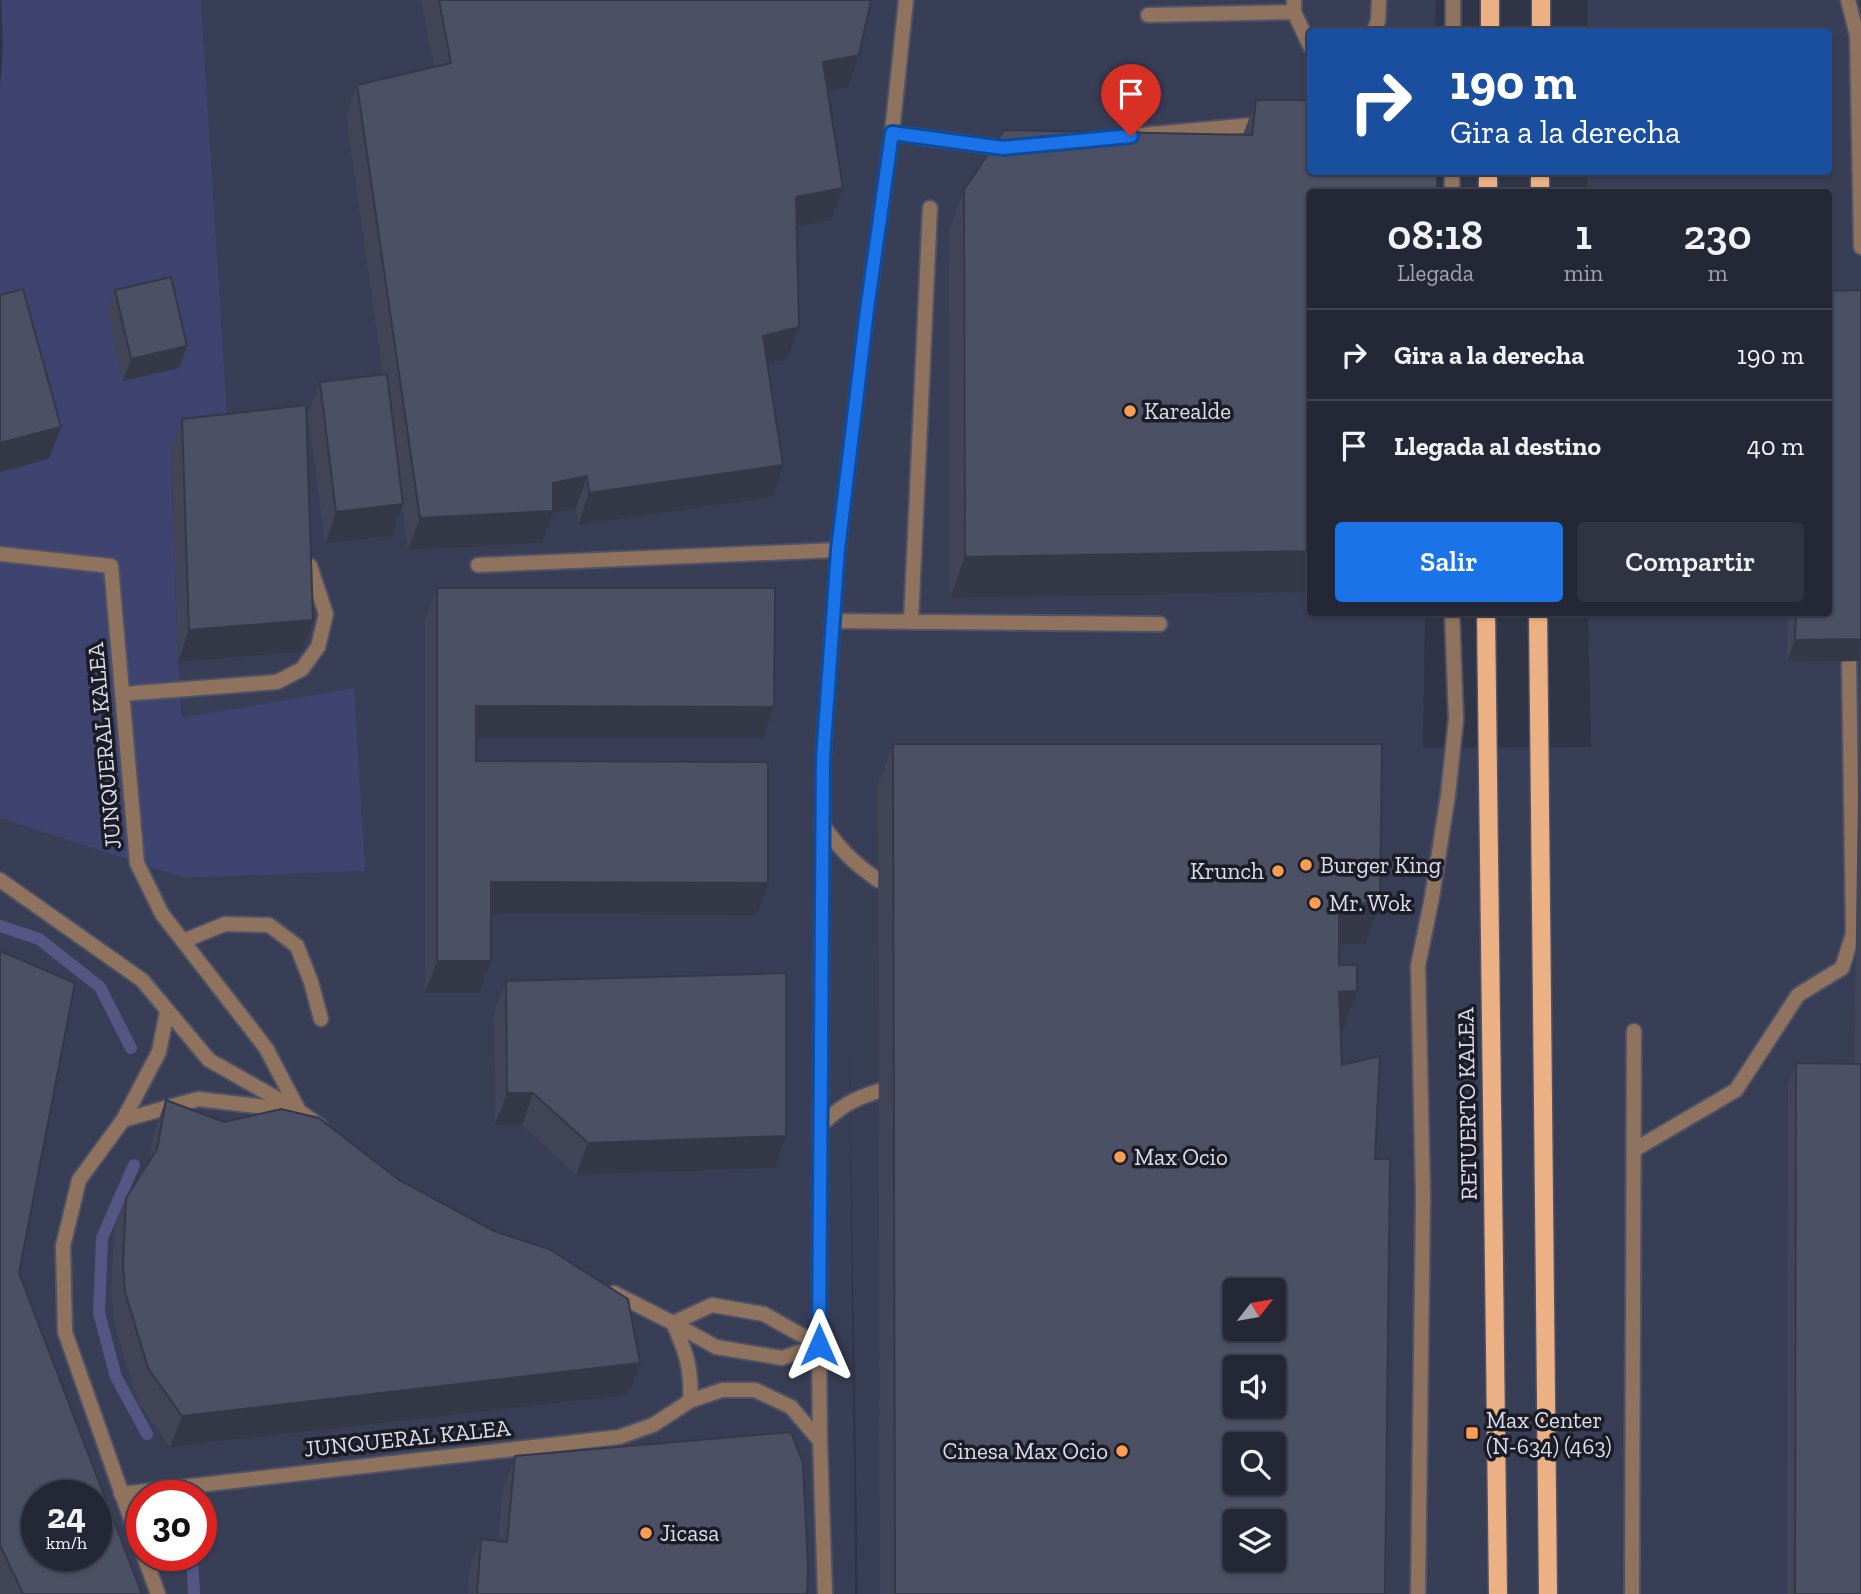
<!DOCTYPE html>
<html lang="es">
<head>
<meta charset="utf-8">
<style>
	body { margin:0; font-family:"Zilla Slab",serif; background:#303341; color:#f1f3f6; height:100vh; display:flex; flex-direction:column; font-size:26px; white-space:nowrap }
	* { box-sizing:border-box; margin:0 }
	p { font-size:23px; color:#a3a5ad }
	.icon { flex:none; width:38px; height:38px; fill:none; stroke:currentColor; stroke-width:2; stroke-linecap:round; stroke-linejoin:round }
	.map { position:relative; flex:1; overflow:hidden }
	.drawer { position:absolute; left:1307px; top:189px; width:525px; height:427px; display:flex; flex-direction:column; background:#242735; border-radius:7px; box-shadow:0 2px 5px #0004,0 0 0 2px #414450 }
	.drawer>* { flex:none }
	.hud { position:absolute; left:1307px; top:28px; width:525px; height:147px; border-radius:7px; box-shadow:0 2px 5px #0004,0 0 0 2px #414450; background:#1a4fa0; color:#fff; overflow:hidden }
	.needle { width:46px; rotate:59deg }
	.buttons { position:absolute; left:1223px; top:1278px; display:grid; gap:14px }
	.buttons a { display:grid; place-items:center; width:63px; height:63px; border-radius:7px; background:#242735; box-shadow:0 2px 5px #0004,0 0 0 2px #414450; font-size:35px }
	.speed { position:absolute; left:21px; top:1480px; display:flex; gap:14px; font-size:35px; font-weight:700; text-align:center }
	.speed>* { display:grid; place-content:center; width:91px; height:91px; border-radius:50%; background:#242735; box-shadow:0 2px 5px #0004,0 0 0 2px #414450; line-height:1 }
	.speed small { font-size:18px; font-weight:400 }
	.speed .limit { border:10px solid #d22; background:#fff; color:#111 }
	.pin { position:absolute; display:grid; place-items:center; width:60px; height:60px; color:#fff; margin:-72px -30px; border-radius:50% 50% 50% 0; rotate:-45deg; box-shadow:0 0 7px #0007 }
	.pin .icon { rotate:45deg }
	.me { position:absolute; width:77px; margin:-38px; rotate:0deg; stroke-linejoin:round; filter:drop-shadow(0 0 5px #0008) }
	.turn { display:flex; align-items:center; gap:24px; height:147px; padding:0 28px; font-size:32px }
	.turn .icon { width:91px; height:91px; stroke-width:2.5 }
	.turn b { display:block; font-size:49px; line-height:60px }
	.eta { display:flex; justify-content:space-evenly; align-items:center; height:119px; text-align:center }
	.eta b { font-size:42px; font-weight:600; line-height:49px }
	.primary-button { display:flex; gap:14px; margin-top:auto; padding:14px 28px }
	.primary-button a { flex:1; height:80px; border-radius:7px; background:#1a73e8; color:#fff; font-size:28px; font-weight:600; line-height:80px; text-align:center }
	.primary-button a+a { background:#303341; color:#f1f3f6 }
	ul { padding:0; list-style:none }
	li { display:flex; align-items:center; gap:21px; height:91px; padding:0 28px; border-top:2px solid #414450 }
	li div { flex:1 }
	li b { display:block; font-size:26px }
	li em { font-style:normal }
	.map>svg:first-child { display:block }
	.built { fill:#393e57; fill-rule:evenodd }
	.green { fill:#3e446f }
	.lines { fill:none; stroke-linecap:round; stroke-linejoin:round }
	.stream { stroke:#555684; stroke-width:12 }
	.lane-casing { stroke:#4f5365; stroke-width:18 }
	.street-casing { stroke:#4f5365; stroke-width:18 }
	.primary-casing { stroke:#4f5365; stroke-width:21 }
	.lane { stroke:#90735e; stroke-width:14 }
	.street { stroke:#90735e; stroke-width:14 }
	.primary { stroke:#ebb083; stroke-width:18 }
	.wall { fill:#414557 }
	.shaded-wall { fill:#353847 }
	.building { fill:#4c5065; stroke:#353847; stroke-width:2; fill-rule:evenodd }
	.route-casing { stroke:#114b97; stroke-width:18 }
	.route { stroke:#1a73e8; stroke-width:12 }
	.poi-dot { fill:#fb9e51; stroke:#1b1c25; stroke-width:2.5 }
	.labels { text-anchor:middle; stroke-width:7; stroke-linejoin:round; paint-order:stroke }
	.poi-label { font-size:23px; fill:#dbdeeb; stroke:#1b1c25; text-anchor:start }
	.street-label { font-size:23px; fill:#dbdeeb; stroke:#1b1c25 }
</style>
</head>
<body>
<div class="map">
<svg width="1861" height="1594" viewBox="0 0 1861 1594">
	<rect width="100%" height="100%" fill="#303447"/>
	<path class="built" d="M 201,0 L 1436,0 L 1435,31 L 1311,32 L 1311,612 L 1425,613 L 1423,748 L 1591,747 L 1588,613 L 1829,612 L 1829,192 L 1587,192 L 1587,172 L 1829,172 L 1829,32 L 1587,31 L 1587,0 L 1861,0 L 1861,1594 L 858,1594 L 849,1013 L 855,1594 L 0,1594 L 0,818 L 184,878 L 365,871 L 182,718 L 178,662 L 171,451 L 229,444 ZM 1236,1290 L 1274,1290 L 1274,1328 L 1236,1328 ZM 1236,1367 L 1274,1367 L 1274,1405 L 1236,1405 ZM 1236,1444 L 1274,1444 L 1274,1482 L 1236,1482 ZM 37,1496 L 96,1496 L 96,1556 L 37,1556 ZM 142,1496 L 201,1496 L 201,1556 L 142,1556 ZM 1236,1521 L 1274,1521 L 1274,1559 L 1236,1559 Z"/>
	<path class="green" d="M 1,0 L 201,0 L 229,445 L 171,452 L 178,662 L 182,718 L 354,688 L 365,871 L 184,878 L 0,818 L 0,90 L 3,47 Z"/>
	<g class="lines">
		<path class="stream" d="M 0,926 L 39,939 L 100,987 L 131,1048
			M 134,1165 L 102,1238 L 99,1313 L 116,1377 L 147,1434
			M 192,1556 L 194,1594"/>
		<defs>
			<path id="lane" d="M 1294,0 L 1294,12 L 1311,48
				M 1848,0 L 1857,35 L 1861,247
				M 1148,15 L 1294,12
				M 1374,32 L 1378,21 L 1379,0
				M 892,133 L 1003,148 L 1010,148
				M 1141,135 L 1264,124
				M 478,565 L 838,550
				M 833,621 L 1160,624
				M 911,622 L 930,208
				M 122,694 L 277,682 L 302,669 L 318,647 L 326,614 L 310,566
				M 822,824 C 840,849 852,862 878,880
				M 183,941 L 225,924 L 269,925 L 297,946 L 311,982 L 321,1019
				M 820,1126 C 840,1107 852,1099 879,1091
				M 1634,1150 L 1736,1090 L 1798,995 L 1842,968 L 1853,934 L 1849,662
				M 1418,1594 L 1423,1197 L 1418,966 L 1432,897 L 1448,795 L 1456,719 L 1452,612
				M 1632,1594 L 1634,1031"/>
			<path id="street" d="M 1453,32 L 1453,0
				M 1452,192 L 1452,172
				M 0,554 L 111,566 L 137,863 L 162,914 L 266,1048 L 298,1109
				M 0,880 L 142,980 L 209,1060 L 299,1111 L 320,1126
				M 123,1120 L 159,1052 L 167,1011
				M 614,1293 L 673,1323 L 716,1347 L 782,1358 L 819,1345
				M 673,1323 L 712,1305 L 764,1314 L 819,1345
				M 673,1323 C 686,1352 692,1368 690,1401
				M 121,1494 L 619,1437 L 653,1425 L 690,1401 L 722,1390 L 755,1390 L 791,1407 L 820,1441
				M 142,1551 L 65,1332 L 63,1246 L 79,1180 L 123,1120 L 198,1099 L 291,1110
				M 144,1556 L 158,1594
				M 825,1594 L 820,1441 L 819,1345 L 823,757 L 838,550 L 867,310 L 892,133 L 906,0"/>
			<path id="primary" d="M 1490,32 L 1490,0
				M 1541,32 L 1541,0
				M 1488,192 L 1488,172
				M 1540,192 L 1540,172
				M 1486,612 L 1498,1594
				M 1538,612 L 1548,1594"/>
		</defs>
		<use href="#lane" class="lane-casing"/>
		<use href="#street" class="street-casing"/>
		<use href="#primary" class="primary-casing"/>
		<use href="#lane" class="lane"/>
		<use href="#street" class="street"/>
		<use href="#primary" class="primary"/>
	</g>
	<path class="wall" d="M 421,0 L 871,0 L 859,55 L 848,87 L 827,91 L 843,188 L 831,220 L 796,227 L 799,327 L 787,359 L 768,364 L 772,497 L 578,525 L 576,508 L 553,513 L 542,543 L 408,550 L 402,508 L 392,536 L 325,544 L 308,414 L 320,382 L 383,375 L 346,116 L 357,85 L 434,67 Z
		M 1256,100 L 1311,192 L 1311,592 L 950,598 L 949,231 L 964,190 L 1243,135 Z
		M 115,290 L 179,368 L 123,381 L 107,312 Z
		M 1861,290 L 1861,1594 L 1787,1594 L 1788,1084 L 1796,1063 L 1854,1064 L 1860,661 L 1787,662 L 1788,612 L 1829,612 Z
		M 182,419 L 301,652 L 178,662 L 171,451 Z
		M 437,588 L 774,707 L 763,738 L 476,738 L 476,761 L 768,883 L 757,915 L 491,914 L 491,961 L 479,993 L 425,993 L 425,620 Z
		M 893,744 L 1380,903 L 1365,944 L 1339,945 L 1339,965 L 1342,1032 L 1340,1032 L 1342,1065 L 1375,1159 L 1385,1594 L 880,1594 L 878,785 Z
		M 0,951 L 19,1273 L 142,1594 L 0,1594 Z
		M 506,981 L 786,1136 L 775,1168 L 576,1175 L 522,1125 L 495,1125 L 494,1013 Z
		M 166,1100 L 628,1395 L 170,1447 L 137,1400 L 114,1323 L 111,1295 L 114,1230 L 126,1198 L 149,1162 L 154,1132 Z
		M 515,1456 L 807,1594 L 468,1594 L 469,1571 L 481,1539 L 498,1541 L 503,1488 Z"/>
	<path class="shaded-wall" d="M 859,55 L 848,87 L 811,94 L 823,62 Z
		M 843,188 L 831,220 L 784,229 L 796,197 Z
		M 799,327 L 787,359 L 752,368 L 763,336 Z
		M 187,346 L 179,368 L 123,381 L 131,359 Z
		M 61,427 L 49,459 L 0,472 L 0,443 Z
		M 783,465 L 772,497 L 578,525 L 589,493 Z
		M 587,476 L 576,508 L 553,513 L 542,543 L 408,550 L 420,518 L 553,483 Z
		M 403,504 L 392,536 L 325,544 L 336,512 Z
		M 1311,551 L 1311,592 L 950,598 L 965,557 Z
		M 313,620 L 301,652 L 178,662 L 189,630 Z
		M 1861,639 L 1860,661 L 1787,662 L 1795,640 Z
		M 476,706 L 774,707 L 763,738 L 464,738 Z
		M 491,882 L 768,883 L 757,915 L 479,914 Z
		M 1380,903 L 1365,944 L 1324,945 L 1339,904 Z
		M 437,961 L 491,961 L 479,993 L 425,993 Z
		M 1357,991 L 1342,1032 L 1324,1033 L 1339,992 Z
		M 507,1093 L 533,1093 L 522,1125 L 495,1125 Z
		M 786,1136 L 775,1168 L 576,1175 L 588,1143 Z
		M 640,1363 L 628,1395 L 170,1447 L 182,1416 Z"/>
	<path class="building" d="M 439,0 L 871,0 L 859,55 L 823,62 L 843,188 L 796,197 L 799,327 L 763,336 L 783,465 L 589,493 L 587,476 L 553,483 L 553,511 L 420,518 L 357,85 L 451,63 Z
		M 1256,100 L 1311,100 L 1311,172 L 1437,172 L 1437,192 L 1311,192 L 1311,551 L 965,557 L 964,190 L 1004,130 L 1252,135 Z
		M 171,277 L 187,346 L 131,359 L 115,290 Z
		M 23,289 L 61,427 L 0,443 L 0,295 Z
		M 1861,290 L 1861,639 L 1795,640 L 1796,612 L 1829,612 L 1829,291 Z
		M 387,374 L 403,504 L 336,512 L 320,382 Z
		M 306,405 L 313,620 L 189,630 L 182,419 Z
		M 437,588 L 775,588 L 774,707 L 476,706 L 476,761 L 768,762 L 768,883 L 491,882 L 491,961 L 437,961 Z
		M 893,744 L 1382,744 L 1380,903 L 1339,904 L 1339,965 L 1357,965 L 1357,991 L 1339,992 L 1342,1065 L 1380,1056 L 1375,1159 L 1390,1159 L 1385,1594 L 895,1594 ZM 1236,1290 L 1274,1290 L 1274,1328 L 1236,1328 ZM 1236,1367 L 1274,1367 L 1274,1405 L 1236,1405 ZM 1236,1444 L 1274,1444 L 1274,1482 L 1236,1482 ZM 1236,1521 L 1274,1521 L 1274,1559 L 1236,1559 Z
		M 0,951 L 75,983 L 19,1273 L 142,1594 L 23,1594 L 0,1545 ZM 37,1496 L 96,1496 L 96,1556 L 37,1556 Z
		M 786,973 L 786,1136 L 588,1143 L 533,1093 L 507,1093 L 506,981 Z
		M 1796,1063 L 1861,1064 L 1861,1594 L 1795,1594 Z
		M 166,1100 L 224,1122 L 281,1109 L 319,1118 L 399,1180 L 494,1231 L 549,1249 L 628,1299 L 640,1363 L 182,1416 L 148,1368 L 125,1292 L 123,1264 L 126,1198 L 157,1149 Z
		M 791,1432 L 803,1463 L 808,1567 L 807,1594 L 477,1594 L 481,1539 L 507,1542 L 515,1456 Z"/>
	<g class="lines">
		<defs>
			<path id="route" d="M 819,1345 L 823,757 L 838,550 L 867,310 L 892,133 L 1003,148 L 1131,136"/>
		</defs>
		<use href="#route" class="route-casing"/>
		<use href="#route" class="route"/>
	</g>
	<g class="poi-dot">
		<circle cx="1130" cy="411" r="7"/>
		<circle cx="1306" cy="865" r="7"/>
		<circle cx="1278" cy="871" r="7"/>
		<circle cx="1315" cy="903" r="7"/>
		<circle cx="1120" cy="1157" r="7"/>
		<rect x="1465" y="1426" width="14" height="14" rx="3.5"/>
		<circle cx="1122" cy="1451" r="7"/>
		<circle cx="646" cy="1533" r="7"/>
	</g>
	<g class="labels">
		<g class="poi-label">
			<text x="1144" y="419">Karealde</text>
			<text x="1320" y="873">Burger King</text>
			<text x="1264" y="879" text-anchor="end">Krunch</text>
			<text x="1329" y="911">Mr. Wok</text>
			<text x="1134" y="1165">Max Ocio</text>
			<text x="1486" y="1428">Max Center<tspan x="1486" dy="26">(N-634) (463)</tspan></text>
			<text x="1108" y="1459" text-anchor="end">Cinesa Max Ocio</text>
			<text x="660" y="1541">Jicasa</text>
		</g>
		<g class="street-label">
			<text transform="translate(104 746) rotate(-95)" y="8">JUNQUERAL KALEA</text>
			<text transform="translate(1467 1104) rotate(-91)" y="8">RETUERTO KALEA</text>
			<text transform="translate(407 1438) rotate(-6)" y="8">JUNQUERAL KALEA</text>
		</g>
	</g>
</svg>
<div class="buttons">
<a><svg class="needle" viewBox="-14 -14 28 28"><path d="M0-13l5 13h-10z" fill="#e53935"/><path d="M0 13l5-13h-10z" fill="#a3a5ad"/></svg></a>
<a><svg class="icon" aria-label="sound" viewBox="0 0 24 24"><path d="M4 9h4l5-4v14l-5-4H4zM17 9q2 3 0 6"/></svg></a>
<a><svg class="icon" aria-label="search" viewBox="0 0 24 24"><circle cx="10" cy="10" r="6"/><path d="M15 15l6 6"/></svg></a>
<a><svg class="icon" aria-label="layers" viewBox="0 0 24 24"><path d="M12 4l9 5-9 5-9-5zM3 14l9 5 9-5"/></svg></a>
</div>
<div class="speed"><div>24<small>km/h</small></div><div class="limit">30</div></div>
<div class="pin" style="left:1131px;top:136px;background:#d93025"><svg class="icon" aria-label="arrive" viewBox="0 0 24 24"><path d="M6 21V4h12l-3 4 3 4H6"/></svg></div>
<svg class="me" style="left:819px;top:1345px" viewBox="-20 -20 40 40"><path d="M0-17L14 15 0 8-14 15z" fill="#1a73e8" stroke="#fff" stroke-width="4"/></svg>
<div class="hud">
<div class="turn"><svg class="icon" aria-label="right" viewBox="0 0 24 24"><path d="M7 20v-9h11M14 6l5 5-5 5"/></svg><div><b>190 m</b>Gira a la derecha</div></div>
</div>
<section class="drawer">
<div class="eta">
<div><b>08:18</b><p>Llegada</p></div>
<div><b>1</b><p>min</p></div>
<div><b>230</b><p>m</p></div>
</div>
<ul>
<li><svg class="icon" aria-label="right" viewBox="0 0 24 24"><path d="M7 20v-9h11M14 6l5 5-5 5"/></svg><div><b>Gira a la derecha</b></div><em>190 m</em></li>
<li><svg class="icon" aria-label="arrive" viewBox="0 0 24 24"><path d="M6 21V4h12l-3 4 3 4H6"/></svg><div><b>Llegada al destino</b></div><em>40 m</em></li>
</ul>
<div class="primary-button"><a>Salir</a><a>Compartir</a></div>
</section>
</div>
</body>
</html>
